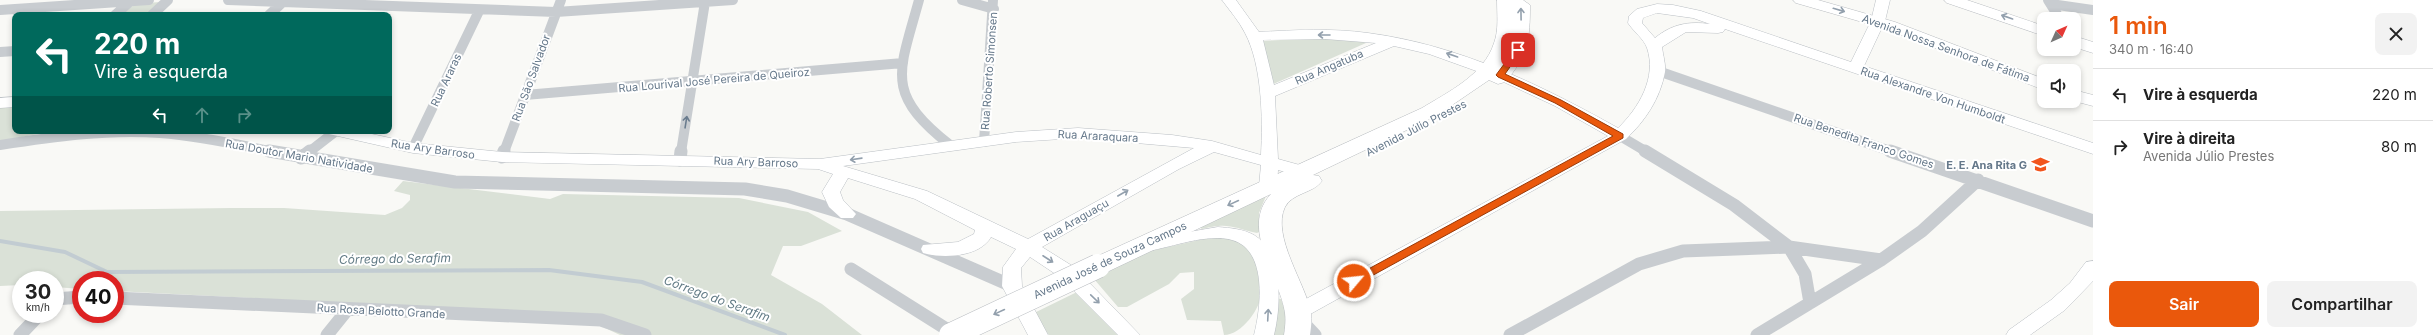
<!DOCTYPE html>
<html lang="pt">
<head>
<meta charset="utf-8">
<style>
	body { margin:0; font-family:Inter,sans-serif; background:#f2f2f2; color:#222; height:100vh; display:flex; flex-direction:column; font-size:15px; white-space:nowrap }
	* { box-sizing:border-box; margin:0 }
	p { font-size:13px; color:#767676 }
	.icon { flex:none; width:22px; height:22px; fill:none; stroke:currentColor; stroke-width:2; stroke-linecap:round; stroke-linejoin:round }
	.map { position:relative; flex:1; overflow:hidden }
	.sheet { display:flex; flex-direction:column; background:#fff; width:340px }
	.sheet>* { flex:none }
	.banner { position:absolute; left:12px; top:12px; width:380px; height:122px; border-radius:8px; box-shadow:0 2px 6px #0003; background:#00695c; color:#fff; overflow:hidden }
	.needle { width:26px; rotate:45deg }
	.buttons { position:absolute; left:2037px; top:12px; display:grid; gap:8px }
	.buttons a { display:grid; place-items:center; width:44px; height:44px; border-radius:8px; background:#fff; box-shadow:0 2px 6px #0003; font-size:20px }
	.speed { position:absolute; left:12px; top:271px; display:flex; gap:8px; font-size:20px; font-weight:700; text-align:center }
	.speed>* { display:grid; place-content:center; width:52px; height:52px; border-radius:50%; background:#fff; box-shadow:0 2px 6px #0003; line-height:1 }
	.speed small { font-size:10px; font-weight:400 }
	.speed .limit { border:6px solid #d22; background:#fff; color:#111 }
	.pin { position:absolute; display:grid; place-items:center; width:34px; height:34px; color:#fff; margin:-17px; border-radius:8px; box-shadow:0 2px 6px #0006 }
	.me { position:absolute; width:44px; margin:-22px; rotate:62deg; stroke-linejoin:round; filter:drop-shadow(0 0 3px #0008) }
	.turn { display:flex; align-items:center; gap:14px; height:84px; padding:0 16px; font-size:18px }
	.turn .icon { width:52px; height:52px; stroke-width:2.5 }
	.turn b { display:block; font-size:28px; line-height:34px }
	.lanes { display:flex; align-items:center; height:38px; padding:0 16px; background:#0003; justify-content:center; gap:20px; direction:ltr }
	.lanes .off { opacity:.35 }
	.round { display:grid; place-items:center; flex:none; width:42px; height:42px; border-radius:8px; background:#f2f2f2 }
	.headline { display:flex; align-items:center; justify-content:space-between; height:68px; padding:0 16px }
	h1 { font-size:24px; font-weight:600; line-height:30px; color:#ea580c }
	.button { display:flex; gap:8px; margin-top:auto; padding:8px 16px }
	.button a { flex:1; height:46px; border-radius:8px; background:#ea580c; color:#fff; font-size:16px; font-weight:600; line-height:46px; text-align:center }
	.button a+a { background:#f2f2f2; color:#222 }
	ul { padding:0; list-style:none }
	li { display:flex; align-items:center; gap:12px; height:52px; padding:0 16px; border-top:1px solid #e0e0e0 }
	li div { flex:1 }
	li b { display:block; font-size:15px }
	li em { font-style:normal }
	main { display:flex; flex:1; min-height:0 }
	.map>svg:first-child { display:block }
	.green { fill:#dae1d7 }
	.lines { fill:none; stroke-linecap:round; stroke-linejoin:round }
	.stream { stroke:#c2ccd2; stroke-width:4 }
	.secondary-casing { stroke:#babfc4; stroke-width:1 }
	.primary-casing { stroke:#b9bdc1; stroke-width:1 }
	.highway-casing { stroke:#b8bcc0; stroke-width:1 }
	.street-far1 { stroke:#c8ccd0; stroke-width:10 }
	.street { stroke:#c8ccd0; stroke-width:13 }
	.secondary { fill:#fff; fill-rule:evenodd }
	.primary { fill:#fff; fill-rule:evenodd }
	.highway { fill:#fff; fill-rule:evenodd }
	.highway-bridge-casing { stroke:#b8bcc0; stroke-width:25; stroke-linecap:butt }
	.highway-bridge { stroke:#fff; stroke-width:24 }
	.oneway { stroke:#93a0ad }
	.oneway2 { stroke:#6a7c8e }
	.route { fill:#ea580c; stroke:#983908 }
	.labels { text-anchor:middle; stroke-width:4; stroke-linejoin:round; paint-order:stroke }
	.street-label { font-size:11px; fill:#65788a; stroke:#fff }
	.poi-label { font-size:11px; font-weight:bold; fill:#65788a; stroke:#fff; text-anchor:end }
	.water-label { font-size:12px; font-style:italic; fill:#617a85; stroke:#fff }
</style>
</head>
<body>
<main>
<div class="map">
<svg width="2093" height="335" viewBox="0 0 2093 335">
	<rect width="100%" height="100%" fill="#f9f9f6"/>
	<path class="green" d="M 160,2 L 146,15 L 122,15 L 135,4 Z
		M 1347,37 L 1366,43 L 1269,86 L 1262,41 Z
		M 15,106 L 15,131 L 54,131 L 0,141 L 0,107 Z
		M 403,181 L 550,199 L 563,194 L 739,198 L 808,212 L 842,231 L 801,246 L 783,246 L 771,275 L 822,304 L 862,335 L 620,335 L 605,328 L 598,316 L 115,291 L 115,280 L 81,280 L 81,289 L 55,287 L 55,280 L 21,280 L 21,285 L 0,286 L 0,211 L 231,208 L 284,208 L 385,215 L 402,208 L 410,200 L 410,195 L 394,191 Z
		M 1266,196 L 1259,213 L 1259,232 L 1257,233 C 1233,228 1229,222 1202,229 L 1198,226 Z
		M 1238,236 C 1244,242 1256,252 1258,260 C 1261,268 1262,282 1262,291 C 1261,308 1242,335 1224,335 L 1221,321 L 1187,320 L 1181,299 L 1194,289 L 1194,272 L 1180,273 L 1169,284 L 1127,307 L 1118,307 L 1094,279 L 1146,252 L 1208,238 Z
		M 1079,291 L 1122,335 L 1049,335 L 1032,314 Z
		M 1274,298 L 1281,299 L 1287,316 L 1289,335 L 1268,335 Z"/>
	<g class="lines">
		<path class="stream" d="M 0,241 L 65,252 L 107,272 L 549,270 L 642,282 L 785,335"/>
		<defs>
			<path id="secondary" d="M 1222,0 L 1236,0 L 1259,32 C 1295,30 1332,28 1368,33 C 1459,45 1539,84 1618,128 C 1639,108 1657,77 1647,48 C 1644,39 1633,31 1628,23 L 1629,16 L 1637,9 L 1657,4 L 1673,5 L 1701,11 L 1851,62 L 1871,21 L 1876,0 L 1890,0 L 1885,21 L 1864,66 L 2093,143 L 2093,154 L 1725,29 L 1723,32 L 1718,33 L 1686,32 L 1662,47 C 1663,55 1666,65 1665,72 C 1660,99 1645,121 1626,139 L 1305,317 L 1298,319 L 1291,317 L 1288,312 L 1291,307 L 1608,136 L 1555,106 L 1493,77 L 1429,54 L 1394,46 L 1275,96 L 1278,159 L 1307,167 L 1310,171 L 1307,175 L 1301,176 L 1278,170 L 1277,186 L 1274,190 L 1262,190 L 1259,186 L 1261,165 L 1214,152 L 1179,169 L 1042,247 L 1074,267 L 1140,335 L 1118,335 L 1060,277 L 1030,257 L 1021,268 L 1022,286 L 1048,335 L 1028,335 L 1002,286 L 1003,267 L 1016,249 L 991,237 C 980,257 943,259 923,253 L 921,249 L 923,245 L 958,242 L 974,234 L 975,230 L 915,199 L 848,178 L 840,192 L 843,200 L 856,214 L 853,218 L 841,218 L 829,207 L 822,192 L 833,174 L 818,169 L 502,162 L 413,153 L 329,134 L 327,131 L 358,131 L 413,143 L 502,152 L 820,159 L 1016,132 L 1078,128 L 1172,135 L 1212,141 L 1261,155 C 1263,118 1262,65 1245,33 C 1239,21 1230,11 1222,0 ZM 1657,13 L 1693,18 L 1710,24 C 1689,21 1672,24 1655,38 L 1642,23 L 1643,18 ZM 1325,39 L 1376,43 L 1274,85 L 1263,40 ZM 1078,138 L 1194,148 L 1028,239 L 927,191 L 843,166 L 1016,142 Z
				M 15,97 L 15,107 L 0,108 L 0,98 Z
				M 1218,227 C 1231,228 1243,229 1254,235 C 1284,253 1281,307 1274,335 L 1254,335 C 1261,308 1268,250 1232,240 C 1207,233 1173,247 1148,251 L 1141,249 L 1139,245 L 1141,241 L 1148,239 Z
				M 2093,261 L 2093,281 L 2065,310 L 2030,335 L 2006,335 L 2009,330 L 2051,300 L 2070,283 L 2086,262 Z"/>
			<path id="primary" d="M 1793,0 L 1818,0 L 1895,22 L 2044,79 L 2044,90 L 1883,28 L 1796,3 Z
				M 1944,0 L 1967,0 L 2044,26 L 2044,36 L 1947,3 Z
				M 2074,36 L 2093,42 L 2093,53 L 2074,47 Z
				M 2074,90 L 2093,95 L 2093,106 L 2074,101 Z"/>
			<path id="highway" d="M 1497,0 L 1523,0 L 1530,5 C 1530,39 1528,56 1505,82 L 1498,84 L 1489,80 L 1436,116 L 1313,175 L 1319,176 L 1322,181 C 1314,193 1292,193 1285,207 C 1271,236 1306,284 1311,313 C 1312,320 1311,328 1310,335 L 1284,335 C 1285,328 1286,321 1285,313 C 1280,277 1239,228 1271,194 L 1107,272 L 1098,274 L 1089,272 L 1086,266 L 1089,260 L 1422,108 C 1448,92 1484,75 1494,43 C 1499,30 1497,14 1497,0 Z"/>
		</defs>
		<use href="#secondary" class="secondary-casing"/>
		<use href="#primary" class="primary-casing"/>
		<use href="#highway" class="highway-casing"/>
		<path class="street-far1" d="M 228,0 L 556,12 L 733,0
			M 919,0 C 899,73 884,93 950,145
			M 962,0 L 994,9
			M 2048,0 L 2060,19
			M 2051,4 L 2093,10
			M 0,10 L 149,0
			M 115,15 L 131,1
			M 152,15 L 168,0
			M 269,15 L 285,0
			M 0,52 L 15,51
			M 1658,71 L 1893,152
			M 525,95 L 903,63
			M 1620,136 L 1647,152
			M 984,142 L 993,0
			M 0,145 C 52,137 107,129 160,133 C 198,136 237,144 274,152
			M 413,148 L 479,11
			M 309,152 L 336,131
			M 504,152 L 561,0
			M 681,152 L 705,2"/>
		<path class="street" d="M 269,151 L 455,182 L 745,189 L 787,196 L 847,214 L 1012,286
			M 1645,151 L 1734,205 L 1789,247 L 1805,274 L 1810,303
			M 1890,151 L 2093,221
			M 502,157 L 504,151
			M 301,158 L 310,151
			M 680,160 L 681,151
			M 851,269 L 956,335
			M 115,298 L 601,320 L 645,335
			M 55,299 L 81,297
			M 1299,318 L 1315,335
			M 20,335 L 40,314
			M 327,335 L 348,309
			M 1510,335 L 1639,264 L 1683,251 L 1789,247 L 1881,260
			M 1757,335 L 1881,260 L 1922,231 L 1978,180"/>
		<use href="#secondary" class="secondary"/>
		<use href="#primary" class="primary"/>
		<use href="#highway" class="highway"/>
		<defs>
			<path id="highway-bridge" d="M 951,335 L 1098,266"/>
		</defs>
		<use href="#highway-bridge" class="highway-bridge-casing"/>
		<use href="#highway-bridge" class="highway-bridge"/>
	</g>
	<defs><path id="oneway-shaft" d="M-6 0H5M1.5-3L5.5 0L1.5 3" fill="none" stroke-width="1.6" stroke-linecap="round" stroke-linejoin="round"/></defs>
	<g class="oneway">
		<use href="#oneway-shaft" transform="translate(1839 10) rotate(16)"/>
		<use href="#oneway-shaft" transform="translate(1521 14) rotate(-91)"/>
		<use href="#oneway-shaft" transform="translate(2007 17) rotate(-161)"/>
		<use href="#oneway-shaft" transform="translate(1324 35) rotate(-180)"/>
		<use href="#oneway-shaft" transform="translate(1452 55) rotate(-161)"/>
		<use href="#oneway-shaft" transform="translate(856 159) rotate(172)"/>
		<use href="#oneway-shaft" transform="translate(1123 193) rotate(-30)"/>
		<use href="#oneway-shaft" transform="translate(1233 203) rotate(155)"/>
		<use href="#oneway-shaft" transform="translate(1048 259) rotate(33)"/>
		<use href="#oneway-shaft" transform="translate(1095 299) rotate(44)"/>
		<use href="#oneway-shaft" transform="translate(999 312) rotate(155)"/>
		<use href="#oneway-shaft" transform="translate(1268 315) rotate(-87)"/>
	</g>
	<use class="oneway2" href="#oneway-shaft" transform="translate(686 122) rotate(-81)"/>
	<path class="route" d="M 1516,48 L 1522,50 L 1505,74 L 1561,100 L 1623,134 L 1623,138 L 1357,284 L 1350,284 L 1350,279 L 1613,136 L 1555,103 L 1498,77 L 1496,75 Z"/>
	<defs>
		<symbol id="school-bare" viewBox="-9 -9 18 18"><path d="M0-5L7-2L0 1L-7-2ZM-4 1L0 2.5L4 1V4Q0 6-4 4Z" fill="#f2551d" stroke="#fff" stroke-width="2.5" paint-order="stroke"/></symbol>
	</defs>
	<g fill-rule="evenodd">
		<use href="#school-bare" x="2028" y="152" width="25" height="25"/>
	</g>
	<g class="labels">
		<g class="street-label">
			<text transform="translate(1946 48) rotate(20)" y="4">Avenida Nossa Senhora de Fátima</text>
			<text transform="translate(1329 67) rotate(-23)" y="4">Rua Angatuba</text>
			<text transform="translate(989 71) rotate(-86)" y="4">Rua Roberto Simonsen</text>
			<text transform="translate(531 78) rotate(-70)" y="4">Rua São Salvador</text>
			<text transform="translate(446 80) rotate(-65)" y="4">Rua Araras</text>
			<text transform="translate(714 80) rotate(-5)" y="4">Rua Lourival José Pereira de Queiroz</text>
			<text transform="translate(1933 95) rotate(19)" y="4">Rua Alexandre Von Humboldt</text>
			<text transform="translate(1416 128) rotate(-27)" y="4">Avenida Júlio Prestes</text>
			<text transform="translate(1098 136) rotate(3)" y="4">Rua Araraquara</text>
			<text transform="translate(1864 141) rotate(19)" y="4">Rua Benedita Franco Gomes</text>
			<text transform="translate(433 149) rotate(8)" y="4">Rua Ary Barroso</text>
			<text transform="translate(299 156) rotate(10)" y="4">Rua Doutor Mario Natividade</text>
			<text transform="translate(756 162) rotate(2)" y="4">Rua Ary Barroso</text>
			<text transform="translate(1076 220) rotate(-30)" y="4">Rua Araguaçu</text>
			<text transform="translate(1110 260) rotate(-25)" y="4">Avenida José de Souza Campos</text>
			<text transform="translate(381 311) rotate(3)" y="4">Rua Rosa Belotto Grande</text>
		</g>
		<g class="poi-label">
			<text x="2027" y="169">E. E. Ana Rita G</text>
		</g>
		<g class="water-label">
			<text transform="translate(395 259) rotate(-1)" y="4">Córrego do Serafim</text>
			<text transform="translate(717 299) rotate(20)" y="4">Córrego do Serafim</text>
		</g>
	</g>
</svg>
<div class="buttons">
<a><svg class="needle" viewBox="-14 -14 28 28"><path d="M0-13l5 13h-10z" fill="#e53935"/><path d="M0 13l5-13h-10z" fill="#767676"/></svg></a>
<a><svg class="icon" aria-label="sound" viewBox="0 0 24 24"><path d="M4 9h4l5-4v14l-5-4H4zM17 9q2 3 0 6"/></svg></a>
</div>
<div class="speed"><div>30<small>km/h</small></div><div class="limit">40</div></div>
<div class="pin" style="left:1518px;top:50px;background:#d93025"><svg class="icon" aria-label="arrive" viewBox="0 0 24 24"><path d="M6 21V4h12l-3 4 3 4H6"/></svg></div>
<svg class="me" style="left:1354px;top:281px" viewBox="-20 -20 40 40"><circle r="17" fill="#ea580c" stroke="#fff" stroke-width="3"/><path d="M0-11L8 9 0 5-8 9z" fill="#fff"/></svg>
<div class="banner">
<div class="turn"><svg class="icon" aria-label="left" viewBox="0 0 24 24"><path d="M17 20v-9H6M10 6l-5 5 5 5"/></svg><div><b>220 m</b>Vire à esquerda</div></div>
<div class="lanes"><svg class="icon" aria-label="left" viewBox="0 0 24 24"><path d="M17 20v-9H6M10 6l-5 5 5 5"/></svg><svg class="icon off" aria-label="ahead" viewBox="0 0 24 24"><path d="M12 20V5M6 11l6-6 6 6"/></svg><svg class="icon off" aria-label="right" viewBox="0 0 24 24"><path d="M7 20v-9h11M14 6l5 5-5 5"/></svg></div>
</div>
</div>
<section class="sheet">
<div class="headline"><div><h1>1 min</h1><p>340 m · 16:40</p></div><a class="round"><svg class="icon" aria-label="close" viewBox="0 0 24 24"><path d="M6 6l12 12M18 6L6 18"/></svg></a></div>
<ul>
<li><svg class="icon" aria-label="left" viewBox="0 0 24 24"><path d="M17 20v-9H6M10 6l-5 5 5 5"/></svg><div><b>Vire à esquerda</b></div><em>220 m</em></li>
<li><svg class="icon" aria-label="right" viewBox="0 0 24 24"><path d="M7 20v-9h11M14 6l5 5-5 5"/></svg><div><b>Vire à direita</b><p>Avenida Júlio Prestes</p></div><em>80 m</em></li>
</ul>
<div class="button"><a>Sair</a><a>Compartilhar</a></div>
</section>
</main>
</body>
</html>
